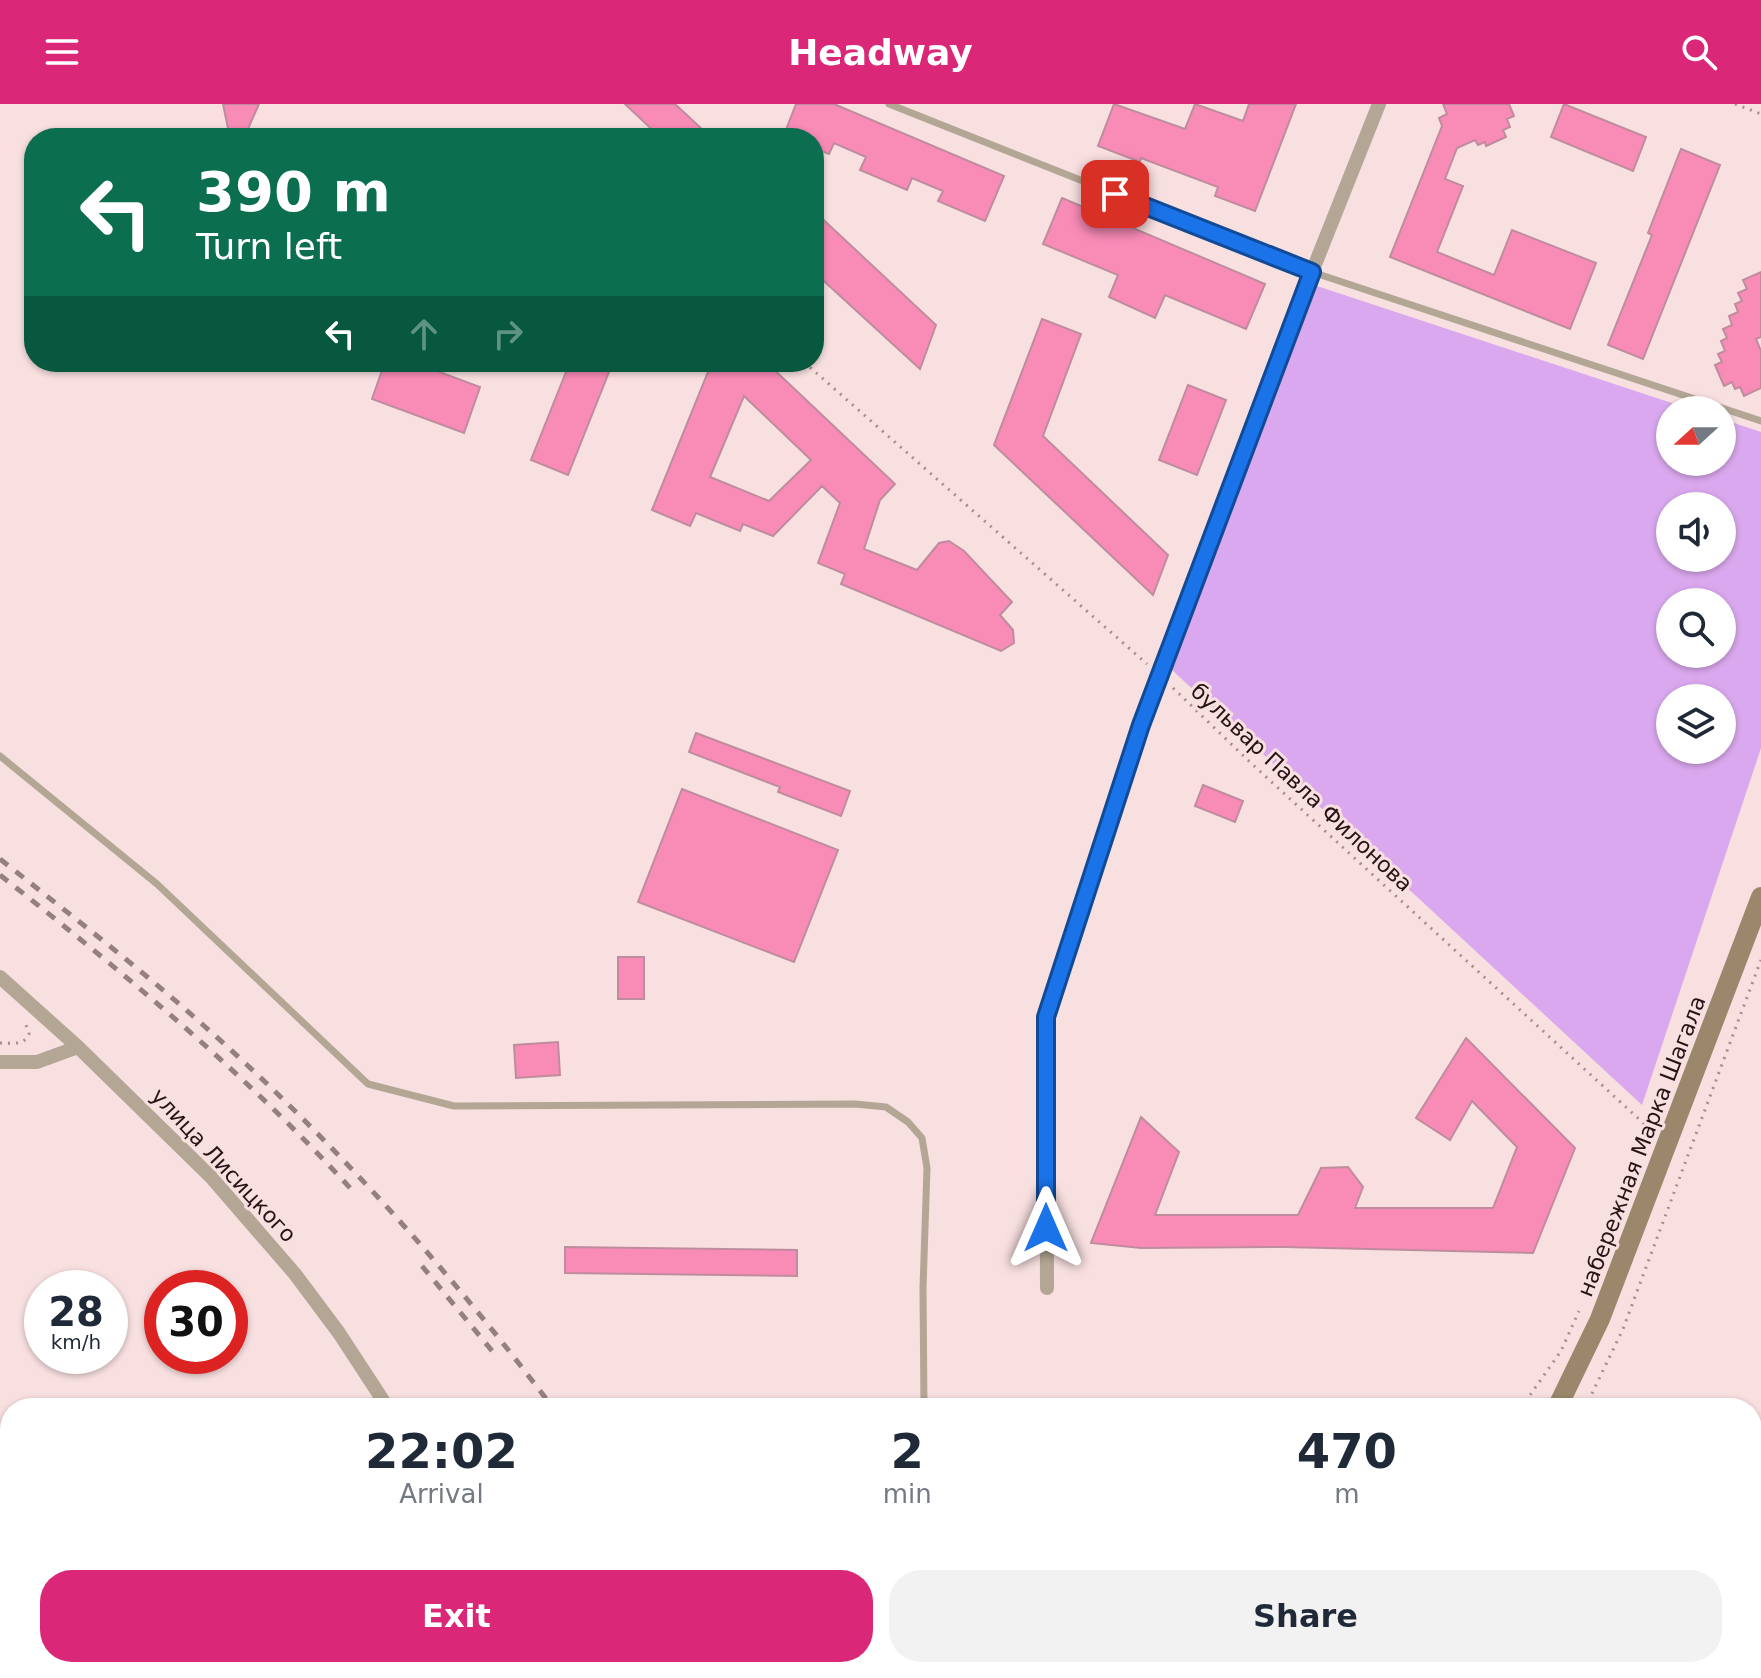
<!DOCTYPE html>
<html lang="en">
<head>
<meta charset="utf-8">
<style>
	body { margin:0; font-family:"DejaVu Sans",sans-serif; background:#f2f2f3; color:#1f2937; height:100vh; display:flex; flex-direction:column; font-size:30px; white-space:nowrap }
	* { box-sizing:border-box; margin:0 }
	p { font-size:26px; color:#747a83 }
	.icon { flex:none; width:44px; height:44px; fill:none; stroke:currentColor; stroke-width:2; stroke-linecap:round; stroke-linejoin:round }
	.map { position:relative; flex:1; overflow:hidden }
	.panel { position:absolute; left:0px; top:1294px; width:1762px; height:280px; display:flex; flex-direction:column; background:#fff; border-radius:32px 32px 0 0; box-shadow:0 2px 6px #0004 }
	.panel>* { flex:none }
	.banner { position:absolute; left:24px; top:24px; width:800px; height:244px; border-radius:32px; box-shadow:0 2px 6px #0004; background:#0b6e4f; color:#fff; overflow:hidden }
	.needle { width:52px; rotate:249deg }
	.fabs { position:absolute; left:1656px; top:292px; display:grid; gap:16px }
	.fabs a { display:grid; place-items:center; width:80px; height:80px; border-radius:50%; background:#fff; box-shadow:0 2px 6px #0004; font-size:40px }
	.speed { position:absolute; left:24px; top:1166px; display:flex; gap:16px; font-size:40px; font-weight:700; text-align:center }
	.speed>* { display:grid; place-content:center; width:104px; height:104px; border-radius:50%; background:#fff; box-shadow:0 2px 6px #0004; line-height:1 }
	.speed small { font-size:20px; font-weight:400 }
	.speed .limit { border:12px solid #d22; background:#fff; color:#111 }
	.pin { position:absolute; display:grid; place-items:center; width:68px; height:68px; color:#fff; margin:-34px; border-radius:16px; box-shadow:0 4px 12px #0006 }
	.me { position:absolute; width:88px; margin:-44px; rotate:0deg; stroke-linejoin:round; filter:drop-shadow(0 0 6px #0008) }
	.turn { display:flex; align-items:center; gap:28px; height:168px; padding:0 40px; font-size:36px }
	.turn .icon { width:104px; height:104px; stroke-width:2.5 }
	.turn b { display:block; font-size:56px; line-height:68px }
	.lanes { display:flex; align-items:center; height:76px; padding:0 40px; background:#0003; justify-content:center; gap:40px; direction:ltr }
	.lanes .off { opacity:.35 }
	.eta { display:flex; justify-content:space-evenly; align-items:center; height:136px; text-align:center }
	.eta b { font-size:48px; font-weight:600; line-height:56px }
	.primary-button { display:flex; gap:16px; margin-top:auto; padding:16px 40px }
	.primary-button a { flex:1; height:92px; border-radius:32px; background:#db2777; color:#fff; font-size:32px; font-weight:600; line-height:92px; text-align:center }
	.primary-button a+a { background:#f2f2f3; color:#1f2937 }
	header { display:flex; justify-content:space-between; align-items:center; height:104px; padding:0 40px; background:#db2777; color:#fff; font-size:36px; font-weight:600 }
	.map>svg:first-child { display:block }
	.green { fill:#daa8ee; fill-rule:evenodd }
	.water { fill:#46cacb; stroke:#3d9394; stroke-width:2 }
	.building { fill:#f98bb7; stroke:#bf8c9e; stroke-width:2; fill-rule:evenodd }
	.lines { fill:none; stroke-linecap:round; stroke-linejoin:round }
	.path { stroke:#a58e8f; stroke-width:3; stroke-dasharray:2 6; stroke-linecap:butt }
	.lane { stroke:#b4a694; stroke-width:7 }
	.street { stroke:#b4a694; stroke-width:14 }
	.secondary { stroke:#9a876c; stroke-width:20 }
	.rail { stroke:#967f80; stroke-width:5; stroke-dasharray:10 10; stroke-linecap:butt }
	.route-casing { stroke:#114b97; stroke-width:20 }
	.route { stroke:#1a73e8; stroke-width:14 }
	.labels { text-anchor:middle; stroke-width:6; stroke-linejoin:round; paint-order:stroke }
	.street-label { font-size:22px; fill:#271314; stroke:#f8dfe0 }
</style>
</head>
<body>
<header><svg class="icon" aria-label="menu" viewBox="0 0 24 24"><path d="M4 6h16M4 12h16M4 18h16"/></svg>Headway<svg class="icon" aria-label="search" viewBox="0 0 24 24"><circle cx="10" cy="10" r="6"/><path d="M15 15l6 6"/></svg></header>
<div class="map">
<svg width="1761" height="1574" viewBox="0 0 1761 1574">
	<rect width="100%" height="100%" fill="#f8dfe0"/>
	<path class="green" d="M 1317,182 L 1693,306 L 1670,306 L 1670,358 L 1722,358 L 1722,315 L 1761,328 L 1761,644 L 1642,1001 L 1172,566 ZM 1670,402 L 1722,402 L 1722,454 L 1670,454 ZM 1670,498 L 1722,498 L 1722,550 L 1670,550 ZM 1670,594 L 1722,594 L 1722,646 L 1670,646 Z"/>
	<path class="water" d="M 1761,1327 L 1761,1574 L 1465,1574 L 1478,1564 L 1752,1564 L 1752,1335 Z"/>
	<path class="building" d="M 223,0 L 259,0 L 244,34 L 230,34 Z
		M 625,0 L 675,0 L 703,26 L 700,34 L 661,34 Z
		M 796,0 L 834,0 L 1004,72 L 985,117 L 938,97 L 943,87 L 912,74 L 907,86 L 860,66 L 866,53 L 834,39 L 829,50 L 814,44 L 814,34 L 791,34 L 784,31 Z
		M 1114,0 L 1185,25 L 1195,0 L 1243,17 L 1249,0 L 1296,0 L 1255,107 L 1215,92 L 1218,83 L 1141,54 L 1140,58 L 1098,42 Z
		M 1443,0 L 1509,0 L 1514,12 L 1507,15 L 1510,23 L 1503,26 L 1506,33 L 1486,42 L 1485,38 L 1478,41 L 1475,36 L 1457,44 L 1445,75 L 1463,82 L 1437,148 L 1494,171 L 1512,126 L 1596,159 L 1570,225 L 1390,153 L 1442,22 L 1439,14 L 1447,10 Z
		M 1564,0 L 1646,33 L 1633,67 L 1551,33 Z
		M 1681,45 L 1720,61 L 1643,255 L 1608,241 L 1652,131 L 1648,129 Z
		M 1062,94 L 1265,180 L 1246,225 L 1165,191 L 1155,214 L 1109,193 L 1118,171 L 1043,140 Z
		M 814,107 L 936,221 L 920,265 L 814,168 Z
		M 1761,168 L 1761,233 L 1756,235 L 1761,247 L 1761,284 L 1744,292 L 1740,283 L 1735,285 L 1732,278 L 1724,282 L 1715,261 L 1722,258 L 1718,250 L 1725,247 L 1721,237 L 1727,234 L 1723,225 L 1732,221 L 1729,212 L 1738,208 L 1735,200 L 1742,197 L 1738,189 L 1747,185 L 1743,176 Z
		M 1042,215 L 1081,230 L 1043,332 L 1168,451 L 1153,491 L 994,341 Z
		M 385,258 L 413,258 L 480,283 L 464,329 L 372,295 Z
		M 570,258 L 613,258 L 568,371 L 531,356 Z
		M 712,258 L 766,258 L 895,380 L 880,396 L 864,445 L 917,466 L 939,439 L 949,437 L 964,447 L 1012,498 L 1000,511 L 1013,526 L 1014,539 L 1001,547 L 841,480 L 845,470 L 818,459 L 840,399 L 822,382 L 773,432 L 743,420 L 740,427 L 696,409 L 690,422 L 652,406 ZM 744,292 L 811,356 L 769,397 L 710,373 Z
		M 1188,281 L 1226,296 L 1197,371 L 1159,356 Z
		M 696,629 L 850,687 L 841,712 L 778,688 L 780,683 L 689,648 Z
		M 1203,681 L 1243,697 L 1235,718 L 1195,702 Z
		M 682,685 L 838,746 L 794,858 L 638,798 Z
		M 618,853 L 644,853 L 644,895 L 618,895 Z
		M 1466,934 L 1575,1044 L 1533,1149 L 1284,1143 L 1141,1144 L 1091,1139 L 1141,1013 L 1179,1048 L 1155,1111 L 1298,1111 L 1321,1064 L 1348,1063 L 1363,1083 L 1355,1104 L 1493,1104 L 1517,1043 L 1472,997 L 1450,1036 L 1416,1014 Z
		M 558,938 L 560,971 L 516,974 L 514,941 Z
		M 565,1143 L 797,1146 L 797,1172 L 565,1169 Z"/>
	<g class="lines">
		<path class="path" d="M 1735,0 L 1761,10
			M 804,258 L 1147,560
			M 1173,584 L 1252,660 L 1652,1027
			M 0,939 C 11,939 24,942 29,930 L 26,921
			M 1521,1304 L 1561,1247 L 1579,1207
			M 1585,1304 L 1623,1225 L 1761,856
			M 504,1564 L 510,1574
			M 1394,1574 L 1403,1564"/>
		<path class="lane" d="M 889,0 L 1312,168 L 1761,317
			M 0,652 L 157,780 L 368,980 L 454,1002 L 855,1000 L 886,1003 L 908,1018 L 922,1034 L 927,1064 L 923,1184 L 924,1304
			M 991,1564 L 998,1574
			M 450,1566 L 450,1574"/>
		<path class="street" d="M 0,873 L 78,943 L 211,1073 L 295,1170 L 339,1229 L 388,1304
			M 0,958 L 37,958 L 78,943
			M 1047,1184 L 1046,913 L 1141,621 L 1312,168 L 1379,0
			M 0,1502 L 10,1502
			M 169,1564 L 169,1574
			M 537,1564 L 543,1574"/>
		<path class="secondary" d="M 1557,1304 L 1600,1215 L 1761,793
			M 1361,1574 L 1371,1564"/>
		<path class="rail" d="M 0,755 C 68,809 137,862 202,920 C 329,1032 451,1168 553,1304
			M 0,771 C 124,869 245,969 351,1085
			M 422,1162 L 493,1248
			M 718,1564 L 724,1574"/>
	</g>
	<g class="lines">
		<defs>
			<path id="route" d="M 1046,1124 L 1046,913 L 1141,621 L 1312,168 L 1115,90"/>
		</defs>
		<use href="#route" class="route-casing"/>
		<use href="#route" class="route"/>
	</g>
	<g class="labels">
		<g class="street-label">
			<text transform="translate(1302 683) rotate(43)" y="8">бульвар Павла Филонова</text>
			<text transform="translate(1641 1042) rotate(-69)" y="8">набережная Марка Шагала</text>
			<text transform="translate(224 1061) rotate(47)" y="8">улица Лисицкого</text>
		</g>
	</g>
</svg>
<div class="fabs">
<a><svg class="needle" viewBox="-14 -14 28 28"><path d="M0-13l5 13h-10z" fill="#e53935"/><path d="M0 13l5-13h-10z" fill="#747a83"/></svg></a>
<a><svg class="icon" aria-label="sound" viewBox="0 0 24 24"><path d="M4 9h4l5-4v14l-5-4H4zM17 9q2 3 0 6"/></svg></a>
<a><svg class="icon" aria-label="search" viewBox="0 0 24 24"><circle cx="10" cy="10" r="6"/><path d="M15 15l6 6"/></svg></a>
<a><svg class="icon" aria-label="layers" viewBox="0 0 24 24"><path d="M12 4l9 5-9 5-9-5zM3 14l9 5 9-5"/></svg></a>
</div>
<div class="speed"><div>28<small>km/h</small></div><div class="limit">30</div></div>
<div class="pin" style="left:1115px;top:90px;background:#d93025"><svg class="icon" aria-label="arrive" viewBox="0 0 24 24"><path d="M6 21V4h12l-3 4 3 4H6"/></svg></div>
<svg class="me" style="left:1046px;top:1124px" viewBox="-20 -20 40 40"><path d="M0-17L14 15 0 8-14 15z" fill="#1a73e8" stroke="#fff" stroke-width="4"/></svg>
<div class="banner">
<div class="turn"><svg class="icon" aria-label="left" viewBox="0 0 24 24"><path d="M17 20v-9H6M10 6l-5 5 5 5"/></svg><div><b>390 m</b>Turn left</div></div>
<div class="lanes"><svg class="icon" aria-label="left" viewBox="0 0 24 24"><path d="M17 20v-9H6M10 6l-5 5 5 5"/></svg><svg class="icon off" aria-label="ahead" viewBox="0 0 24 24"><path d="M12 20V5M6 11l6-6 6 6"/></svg><svg class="icon off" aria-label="right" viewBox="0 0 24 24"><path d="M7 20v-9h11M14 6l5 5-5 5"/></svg></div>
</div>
<section class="panel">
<div class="eta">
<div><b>22:02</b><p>Arrival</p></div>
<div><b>2</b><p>min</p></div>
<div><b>470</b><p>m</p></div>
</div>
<div class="primary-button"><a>Exit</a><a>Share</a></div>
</section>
</div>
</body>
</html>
